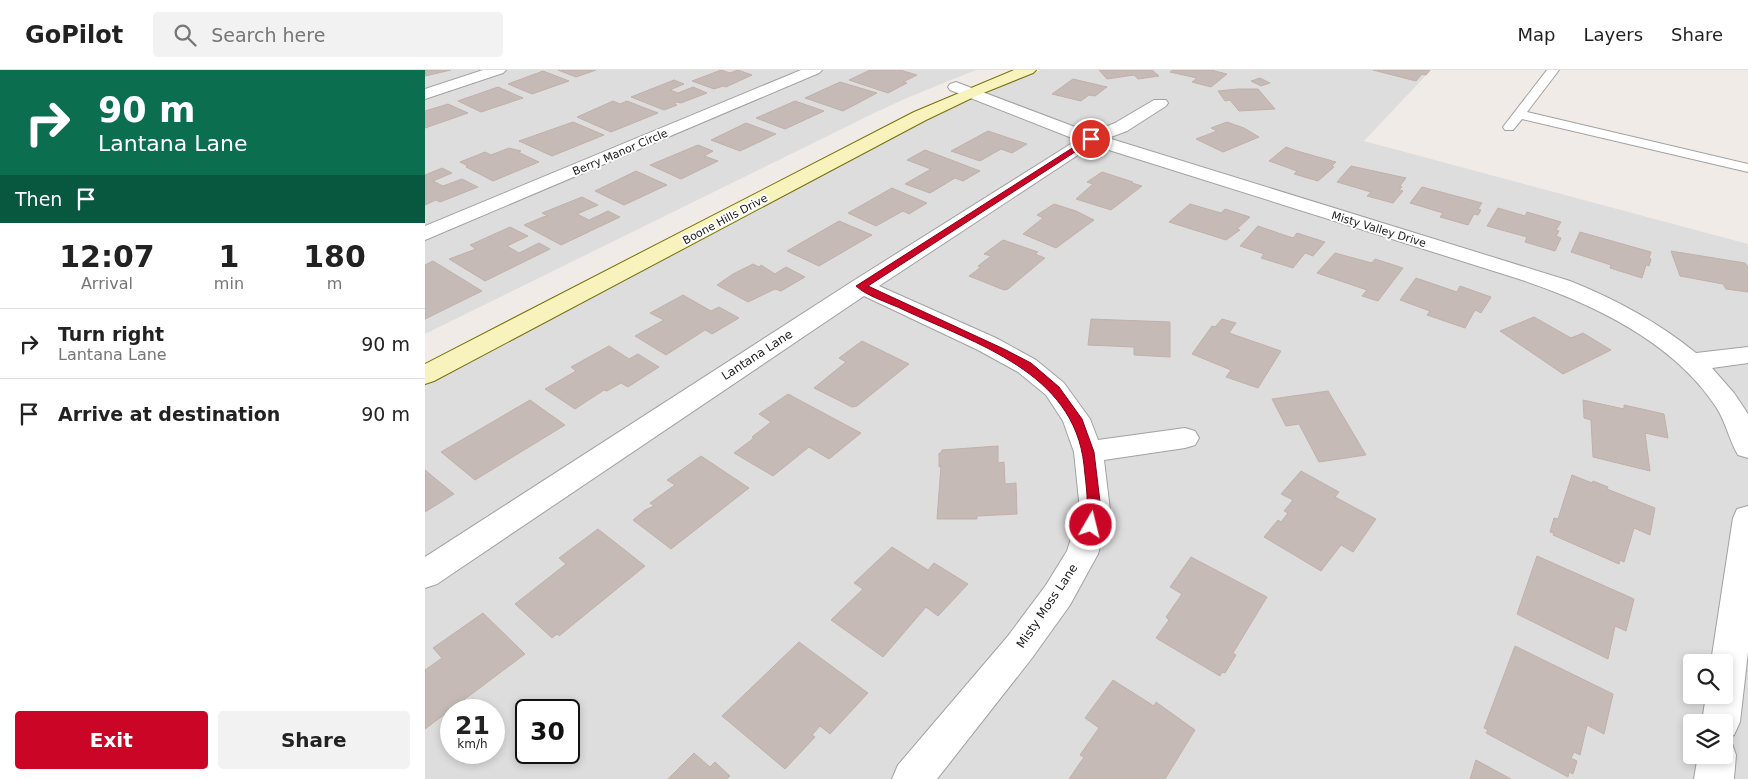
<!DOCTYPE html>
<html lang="en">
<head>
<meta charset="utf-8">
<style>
	body { margin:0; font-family:"DejaVu Sans",sans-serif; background:#f2f2f2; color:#222; height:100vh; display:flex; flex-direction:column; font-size:19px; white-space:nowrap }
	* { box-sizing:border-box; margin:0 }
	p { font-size:16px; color:#767676 }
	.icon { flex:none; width:28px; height:28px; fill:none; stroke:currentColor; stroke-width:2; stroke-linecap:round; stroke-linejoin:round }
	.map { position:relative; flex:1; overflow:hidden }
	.sheet { display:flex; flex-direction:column; background:#fff; width:425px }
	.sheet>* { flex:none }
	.guide { background:#0b6e4f; color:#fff; overflow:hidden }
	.controls { position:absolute; left:1258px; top:584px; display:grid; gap:10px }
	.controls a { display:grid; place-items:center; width:50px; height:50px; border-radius:5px; background:#fff; box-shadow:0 2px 8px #0003; font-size:25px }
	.speed { position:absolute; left:15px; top:629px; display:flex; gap:10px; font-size:25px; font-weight:700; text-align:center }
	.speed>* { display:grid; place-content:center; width:65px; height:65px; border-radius:50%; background:#fff; box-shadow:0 2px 8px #0003; line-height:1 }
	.speed small { font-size:12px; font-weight:400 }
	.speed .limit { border:2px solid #111; border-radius:8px; background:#fff; color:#111 }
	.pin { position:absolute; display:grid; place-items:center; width:42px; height:42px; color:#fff; margin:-21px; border:2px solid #fff; border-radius:50%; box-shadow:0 1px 5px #0007 }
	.me { position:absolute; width:55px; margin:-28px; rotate:8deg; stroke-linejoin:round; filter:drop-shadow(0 0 4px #0008) }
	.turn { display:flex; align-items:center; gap:18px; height:105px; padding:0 15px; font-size:22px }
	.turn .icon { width:65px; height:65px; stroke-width:2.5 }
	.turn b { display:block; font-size:35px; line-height:42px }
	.then { display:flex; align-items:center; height:48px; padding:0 15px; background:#0003; gap:10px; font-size:19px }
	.eta { display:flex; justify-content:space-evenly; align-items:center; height:85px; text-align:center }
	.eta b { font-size:30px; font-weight:700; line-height:35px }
	.button { display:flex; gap:10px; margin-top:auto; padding:10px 15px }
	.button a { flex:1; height:58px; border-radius:5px; background:#cb0525; color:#fff; font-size:20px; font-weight:700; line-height:58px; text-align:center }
	.button a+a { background:#f2f2f2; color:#222 }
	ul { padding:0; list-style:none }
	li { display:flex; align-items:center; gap:15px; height:70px; padding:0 15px; border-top:1px solid #e0e0e0 }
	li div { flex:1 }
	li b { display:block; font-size:19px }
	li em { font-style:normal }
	header { display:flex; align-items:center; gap:30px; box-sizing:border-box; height:70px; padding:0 25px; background:#fff; border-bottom:1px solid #e0e0e0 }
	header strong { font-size:24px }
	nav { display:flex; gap:28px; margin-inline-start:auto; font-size:18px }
	.search { width:350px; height:45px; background:#f2f2f2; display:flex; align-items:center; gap:12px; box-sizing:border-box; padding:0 18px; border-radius:5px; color:#767676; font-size:19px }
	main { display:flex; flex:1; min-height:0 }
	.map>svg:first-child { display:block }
	.residential { fill:#dedddd; fill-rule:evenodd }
	.building { fill:#c5bab6; stroke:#c2b0a9 }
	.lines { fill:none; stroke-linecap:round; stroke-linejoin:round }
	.lane-casing { stroke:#a1a1a1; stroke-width:2 }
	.street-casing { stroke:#a1a1a1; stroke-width:2 }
	.secondary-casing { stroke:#767007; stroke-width:2 }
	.lane { fill:#fff; fill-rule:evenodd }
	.street { fill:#fff; fill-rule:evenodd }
	.secondary { fill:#f8f2bc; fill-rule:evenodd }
	.route { fill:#cb0525; stroke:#840318 }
	.labels { text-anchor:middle; stroke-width:4; stroke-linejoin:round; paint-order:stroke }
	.far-street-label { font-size:11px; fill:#202020; stroke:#fff }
	.street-label { font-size:12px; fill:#202020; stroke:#fff }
</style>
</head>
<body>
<header>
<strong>GoPilot</strong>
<div class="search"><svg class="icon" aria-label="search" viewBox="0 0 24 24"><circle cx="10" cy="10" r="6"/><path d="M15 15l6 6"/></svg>Search here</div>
<nav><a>Map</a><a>Layers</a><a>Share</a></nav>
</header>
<main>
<section class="sheet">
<div class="guide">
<div class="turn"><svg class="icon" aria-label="right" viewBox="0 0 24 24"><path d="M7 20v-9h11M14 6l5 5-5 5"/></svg><div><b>90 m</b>Lantana Lane</div></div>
<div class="then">Then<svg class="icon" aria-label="arrive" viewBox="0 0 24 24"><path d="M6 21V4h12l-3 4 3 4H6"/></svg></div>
</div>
<div class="eta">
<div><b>12:07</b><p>Arrival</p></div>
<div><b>1</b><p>min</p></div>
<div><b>180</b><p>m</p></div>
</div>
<ul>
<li><svg class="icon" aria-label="right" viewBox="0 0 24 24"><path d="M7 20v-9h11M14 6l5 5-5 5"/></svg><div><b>Turn right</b><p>Lantana Lane</p></div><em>90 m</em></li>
<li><svg class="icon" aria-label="arrive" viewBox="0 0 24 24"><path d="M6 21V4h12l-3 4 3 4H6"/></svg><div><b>Arrive at destination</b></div><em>90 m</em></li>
</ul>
<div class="button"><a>Exit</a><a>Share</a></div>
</section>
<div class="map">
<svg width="1323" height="709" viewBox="0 0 1323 709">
	<rect width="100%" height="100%" fill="#f0ebe6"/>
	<path class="residential" d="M 0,0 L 551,0 L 484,27 L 443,46 L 0,264 Z
		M 616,0 L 1006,0 L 939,71 L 1323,174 L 1323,709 L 0,709 L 0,314 L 514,43 ZM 1266,592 L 1299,592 L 1299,625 L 1266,625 ZM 26,640 L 69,640 L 69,682 L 26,682 ZM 101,640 L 144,640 L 144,682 L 101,682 ZM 1266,652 L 1299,652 L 1299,685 L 1266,685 Z"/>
	<path class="building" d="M 0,0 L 26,0 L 0,6 Z
		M 133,0 L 171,0 L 151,7 Z
		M 296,0 L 305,3 L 313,0 L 327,5 L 301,17 L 298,16 L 289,19 L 267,11 Z
		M 445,0 L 475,0 L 492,5 L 478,12 L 482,13 L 463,23 L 424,10 Z
		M 674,0 L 727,0 L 734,6 L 713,9 L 709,5 L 682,9 Z
		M 748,0 L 786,0 L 802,4 L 786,17 L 767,12 L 772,8 L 745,2 Z
		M 948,0 L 1005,0 L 1001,5 L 997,4 L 991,11 Z
		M 118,1 L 144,11 L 107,24 L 83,14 Z
		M 835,8 L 845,13 L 836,16 L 826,11 Z
		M 648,9 L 682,17 L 670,26 L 664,25 L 656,31 L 627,24 Z
		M 249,10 L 259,14 L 245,20 L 253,23 L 268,17 L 282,23 L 256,33 L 252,32 L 249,33 L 252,35 L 239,40 L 206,27 Z
		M 415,12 L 452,23 L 418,41 L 380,28 Z
		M 73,17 L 98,28 L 56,42 L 33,31 Z
		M 813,19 L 833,19 L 850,39 L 814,41 L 805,30 L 800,31 L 793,21 Z
		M 188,31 L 195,34 L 202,31 L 233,43 L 186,62 L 152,47 Z
		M 370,31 L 399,41 L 360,59 L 331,48 Z
		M 23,34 L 43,43 L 0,58 L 0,41 Z
		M 148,52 L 179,65 L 127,86 L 94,71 Z
		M 802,52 L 819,58 L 834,67 L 798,82 L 771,69 L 792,61 L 786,58 Z
		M 321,53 L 351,64 L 315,81 L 286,70 Z
		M 563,61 L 602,74 L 587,83 L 576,79 L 555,91 L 526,81 Z
		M 273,75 L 288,81 L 279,86 L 293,91 L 256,109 L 225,95 Z
		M 861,77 L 872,81 L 911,92 L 907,96 L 909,97 L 893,111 L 869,104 L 872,101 L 844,91 Z
		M 84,78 L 96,81 L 93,82 L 114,92 L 68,111 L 41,97 L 43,96 L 35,92 L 60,82 L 66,85 Z
		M 500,80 L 555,101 L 538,111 L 530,108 L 505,123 L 480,114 L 506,99 L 482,90 Z
		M 926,96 L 981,108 L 975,116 L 977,117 L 974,120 L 978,121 L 968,133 L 942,126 L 946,122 L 912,112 Z
		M 17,98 L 27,103 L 8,111 L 18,116 L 37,109 L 53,117 L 15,132 L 11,130 L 0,135 L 0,105 Z
		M 211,101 L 242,115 L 199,135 L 170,121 Z
		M 677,102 L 708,112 L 707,113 L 717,116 L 686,140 L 651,129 L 668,114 L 662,112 Z
		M 997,117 L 1057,133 L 1053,139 L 1056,140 L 1053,145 L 1049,144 L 1043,155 L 1015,147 L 1018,143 L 985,133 Z
		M 467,118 L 502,133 L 484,144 L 478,141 L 451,156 L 423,143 Z
		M 157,127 L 173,135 L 152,144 L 164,150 L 183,141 L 195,147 L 136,175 L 99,155 L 118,147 L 123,146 L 117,143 Z
		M 629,134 L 651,141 L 669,150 L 631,178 L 598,164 L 618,148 L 612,145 Z
		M 765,134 L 796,143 L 800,139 L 825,147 L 812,159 L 815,160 L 801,170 L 744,152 Z
		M 1073,138 L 1100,146 L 1102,142 L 1136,152 L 1131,160 L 1134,161 L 1131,166 L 1136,168 L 1130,181 L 1100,172 L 1102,167 L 1062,156 Z
		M 414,151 L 447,165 L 394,196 L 362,181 Z
		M 833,156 L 868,168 L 872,163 L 900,172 L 888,186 L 880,183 L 868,198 L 836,188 L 839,184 L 815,176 Z
		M 85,157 L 103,166 L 82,176 L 94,183 L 114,173 L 125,179 L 60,211 L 24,189 L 51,179 L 45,175 Z
		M 1155,162 L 1226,182 L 1224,188 L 1226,189 L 1224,196 L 1221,195 L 1217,208 L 1185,198 L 1186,195 L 1146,182 Z
		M 578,170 L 613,182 L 610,184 L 620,188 L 583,219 L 579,220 L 544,206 L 556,197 L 553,196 L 566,186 L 559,184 Z
		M 1246,181 L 1320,193 L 1323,197 L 1323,222 L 1301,219 L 1298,214 L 1255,206 Z
		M 910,183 L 947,193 L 950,189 L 978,198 L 953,231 L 937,226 L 942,220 L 892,203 Z
		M 8,191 L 57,221 L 0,249 L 0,195 Z
		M 328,194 L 334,197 L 336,195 L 350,204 L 361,197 L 380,207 L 356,221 L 350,219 L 323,232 L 292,215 L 308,204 Z
		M 991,208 L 1032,222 L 1035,216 L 1066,227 L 1056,243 L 1050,240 L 1040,258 L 1002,245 L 1005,241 L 975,230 Z
		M 258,225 L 286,241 L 294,237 L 314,248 L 287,264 L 280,260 L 241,285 L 210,266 L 239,250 L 225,243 Z
		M 1109,247 L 1146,268 L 1158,263 L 1186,280 L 1138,304 L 1075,261 Z
		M 666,249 L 745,252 L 745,287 L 709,285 L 709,277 L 663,275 Z
		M 797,249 L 811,253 L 804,263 L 856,281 L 833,318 L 801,307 L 806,300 L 767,284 L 787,256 L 790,257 Z
		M 437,271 L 484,294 L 432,336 L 427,337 L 389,318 L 421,292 L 414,288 Z
		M 184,276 L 204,289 L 213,284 L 234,297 L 203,317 L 196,313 L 182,321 L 179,320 L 150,339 L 120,319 L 151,301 L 146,297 Z
		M 903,321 L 941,385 L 894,392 L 874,354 L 861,356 L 847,329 Z
		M 363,324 L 436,363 L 404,389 L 384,377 L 348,406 L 309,383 L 329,368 L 327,367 L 346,352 L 334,344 Z
		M 105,330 L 140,355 L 50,410 L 16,382 Z
		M 1158,330 L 1199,339 L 1199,335 L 1239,344 L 1243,368 L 1220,363 L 1225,401 L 1168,387 L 1166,350 L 1159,348 Z
		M 573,376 L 573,393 L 579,392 L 580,414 L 591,413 L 592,444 L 552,446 L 552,449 L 512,449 L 516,396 L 514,397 L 514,383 L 516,383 L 517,380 Z
		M 276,386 L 324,418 L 246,479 L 208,450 L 220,440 L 229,436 L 225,433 L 250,415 L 242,410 Z
		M 0,400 L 29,424 L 0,442 Z
		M 876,401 L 914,422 L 910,427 L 951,449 L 928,482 L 916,475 L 896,501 L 839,467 L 853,450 L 856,452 L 863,443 L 859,441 L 868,430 L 856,424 Z
		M 1147,405 L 1167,413 L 1168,411 L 1183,417 L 1182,419 L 1230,438 L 1225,465 L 1209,458 L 1199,492 L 1195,490 L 1194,494 L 1128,465 L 1129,463 L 1125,462 L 1129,448 L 1133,449 Z
		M 173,459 L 220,496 L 134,566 L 132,564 L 127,568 L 90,534 L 141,494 L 134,488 Z
		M 467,477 L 503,500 L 509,493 L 543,514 L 513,546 L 501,537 L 458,587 L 406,550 L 438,519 L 429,513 Z
		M 1112,486 L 1209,529 L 1201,561 L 1190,556 L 1183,589 L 1092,544 Z
		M 766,487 L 842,527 L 808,583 L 811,585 L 800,603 L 797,602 L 795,606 L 731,568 L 744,550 L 741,547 L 757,524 L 745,517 Z
		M 58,543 L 100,584 L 0,659 L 0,600 L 17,588 L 8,578 Z
		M 374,572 L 443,623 L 405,664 L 395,656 L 387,665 L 390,667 L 360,699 L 297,646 Z
		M 1090,576 L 1188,624 L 1179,664 L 1162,655 L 1155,685 L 1149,682 L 1146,688 L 1152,691 L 1148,704 L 1144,702 L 1143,707 L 1061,663 L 1063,660 L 1059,658 Z
		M 688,610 L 729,636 L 731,632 L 770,660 L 740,709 L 644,709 L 659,687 L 655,685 L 674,658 L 660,648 Z
		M 269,683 L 285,697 L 290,692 L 305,706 L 302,709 L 243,709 Z
		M 1051,690 L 1086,709 L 1045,709 Z"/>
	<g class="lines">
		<defs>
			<path id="lane" d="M 1122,0 L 1134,0 L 1102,42 L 1323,94 L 1323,102 L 1097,49 L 1088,60 L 1080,60 L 1078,57 Z"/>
			<path id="street" d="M 58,0 L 81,0 L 78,3 L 0,29 L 0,19 Z
				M 376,0 L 397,0 L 394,3 L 0,170 L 0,156 Z
				M 531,12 L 666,63 L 690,53 L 729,30 L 741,30 L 743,33 L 741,36 L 702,61 L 683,68 L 1145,211 C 1190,229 1233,252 1271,283 L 1323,277 L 1323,293 L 1287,298 L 1309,323 L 1323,344 L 1323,388 L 1313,385 C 1304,370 1301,352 1291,337 C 1248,271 1166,233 1094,209 L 668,75 L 454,216 L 571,268 L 611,290 L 639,313 L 665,349 L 673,370 L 760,358 L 770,361 L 774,368 L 770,375 L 760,378 L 679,390 L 685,440 L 673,484 L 668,493 L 645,535 L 607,588 L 512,709 L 467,709 L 473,695 L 583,566 L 621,515 L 642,481 L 655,440 L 649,382 L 638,351 L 621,325 L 593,302 L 553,280 L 439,226 L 12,514 L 0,518 L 0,487 L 428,211 L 652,70 L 525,20 L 523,17 L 525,14 Z
				M 1323,436 L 1323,582 L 1315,652 L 1309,665 L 1300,669 L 1306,671 L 1311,685 L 1309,709 L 1269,709 L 1273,685 L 1299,685 L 1299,652 L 1277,652 L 1281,625 L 1299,625 L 1299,592 L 1286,592 L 1308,448 L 1312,439 Z"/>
			<path id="secondary" d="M 589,0 L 611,0 L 608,3 L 551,26 L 501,50 L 9,311 L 0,314 L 0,294 L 489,42 Z"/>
		</defs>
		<use href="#lane" class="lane-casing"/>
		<use href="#street" class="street-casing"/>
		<use href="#secondary" class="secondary-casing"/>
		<use href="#lane" class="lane"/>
		<use href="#street" class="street"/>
		<use href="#secondary" class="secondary"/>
	</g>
	<path class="route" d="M 663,68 L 670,69 L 443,216 L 579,279 L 606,293 L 634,317 L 657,349 L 669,382 L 676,440 L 670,459 L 661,459 L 659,455 C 665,434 661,417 659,395 C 649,302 551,274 479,240 C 465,233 441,226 431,216 Z"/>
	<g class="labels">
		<g class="far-street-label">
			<text transform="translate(195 82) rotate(-23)" y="4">Berry Manor Circle</text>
			<text transform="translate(300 149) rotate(-28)" y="4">Boone Hills Drive</text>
			<text transform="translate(954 159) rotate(17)" y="4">Misty Valley Drive</text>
		</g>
		<g class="street-label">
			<text transform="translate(332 285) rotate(-33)" y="4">Lantana Lane</text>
			<text transform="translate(622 536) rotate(-56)" y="4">Misty Moss Lane</text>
		</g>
	</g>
</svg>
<div class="controls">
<a><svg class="icon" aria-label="search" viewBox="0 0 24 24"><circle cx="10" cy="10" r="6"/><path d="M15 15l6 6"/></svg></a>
<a><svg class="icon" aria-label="layers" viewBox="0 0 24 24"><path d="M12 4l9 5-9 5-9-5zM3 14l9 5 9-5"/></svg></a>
</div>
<div class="speed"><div>21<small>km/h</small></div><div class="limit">30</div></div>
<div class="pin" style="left:666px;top:69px;background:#d93025"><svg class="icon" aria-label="arrive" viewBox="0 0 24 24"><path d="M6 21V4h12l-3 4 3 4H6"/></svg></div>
<svg class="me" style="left:666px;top:455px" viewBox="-20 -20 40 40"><circle r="17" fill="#cb0525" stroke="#fff" stroke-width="3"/><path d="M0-11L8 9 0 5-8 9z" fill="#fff"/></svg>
</div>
</main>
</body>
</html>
